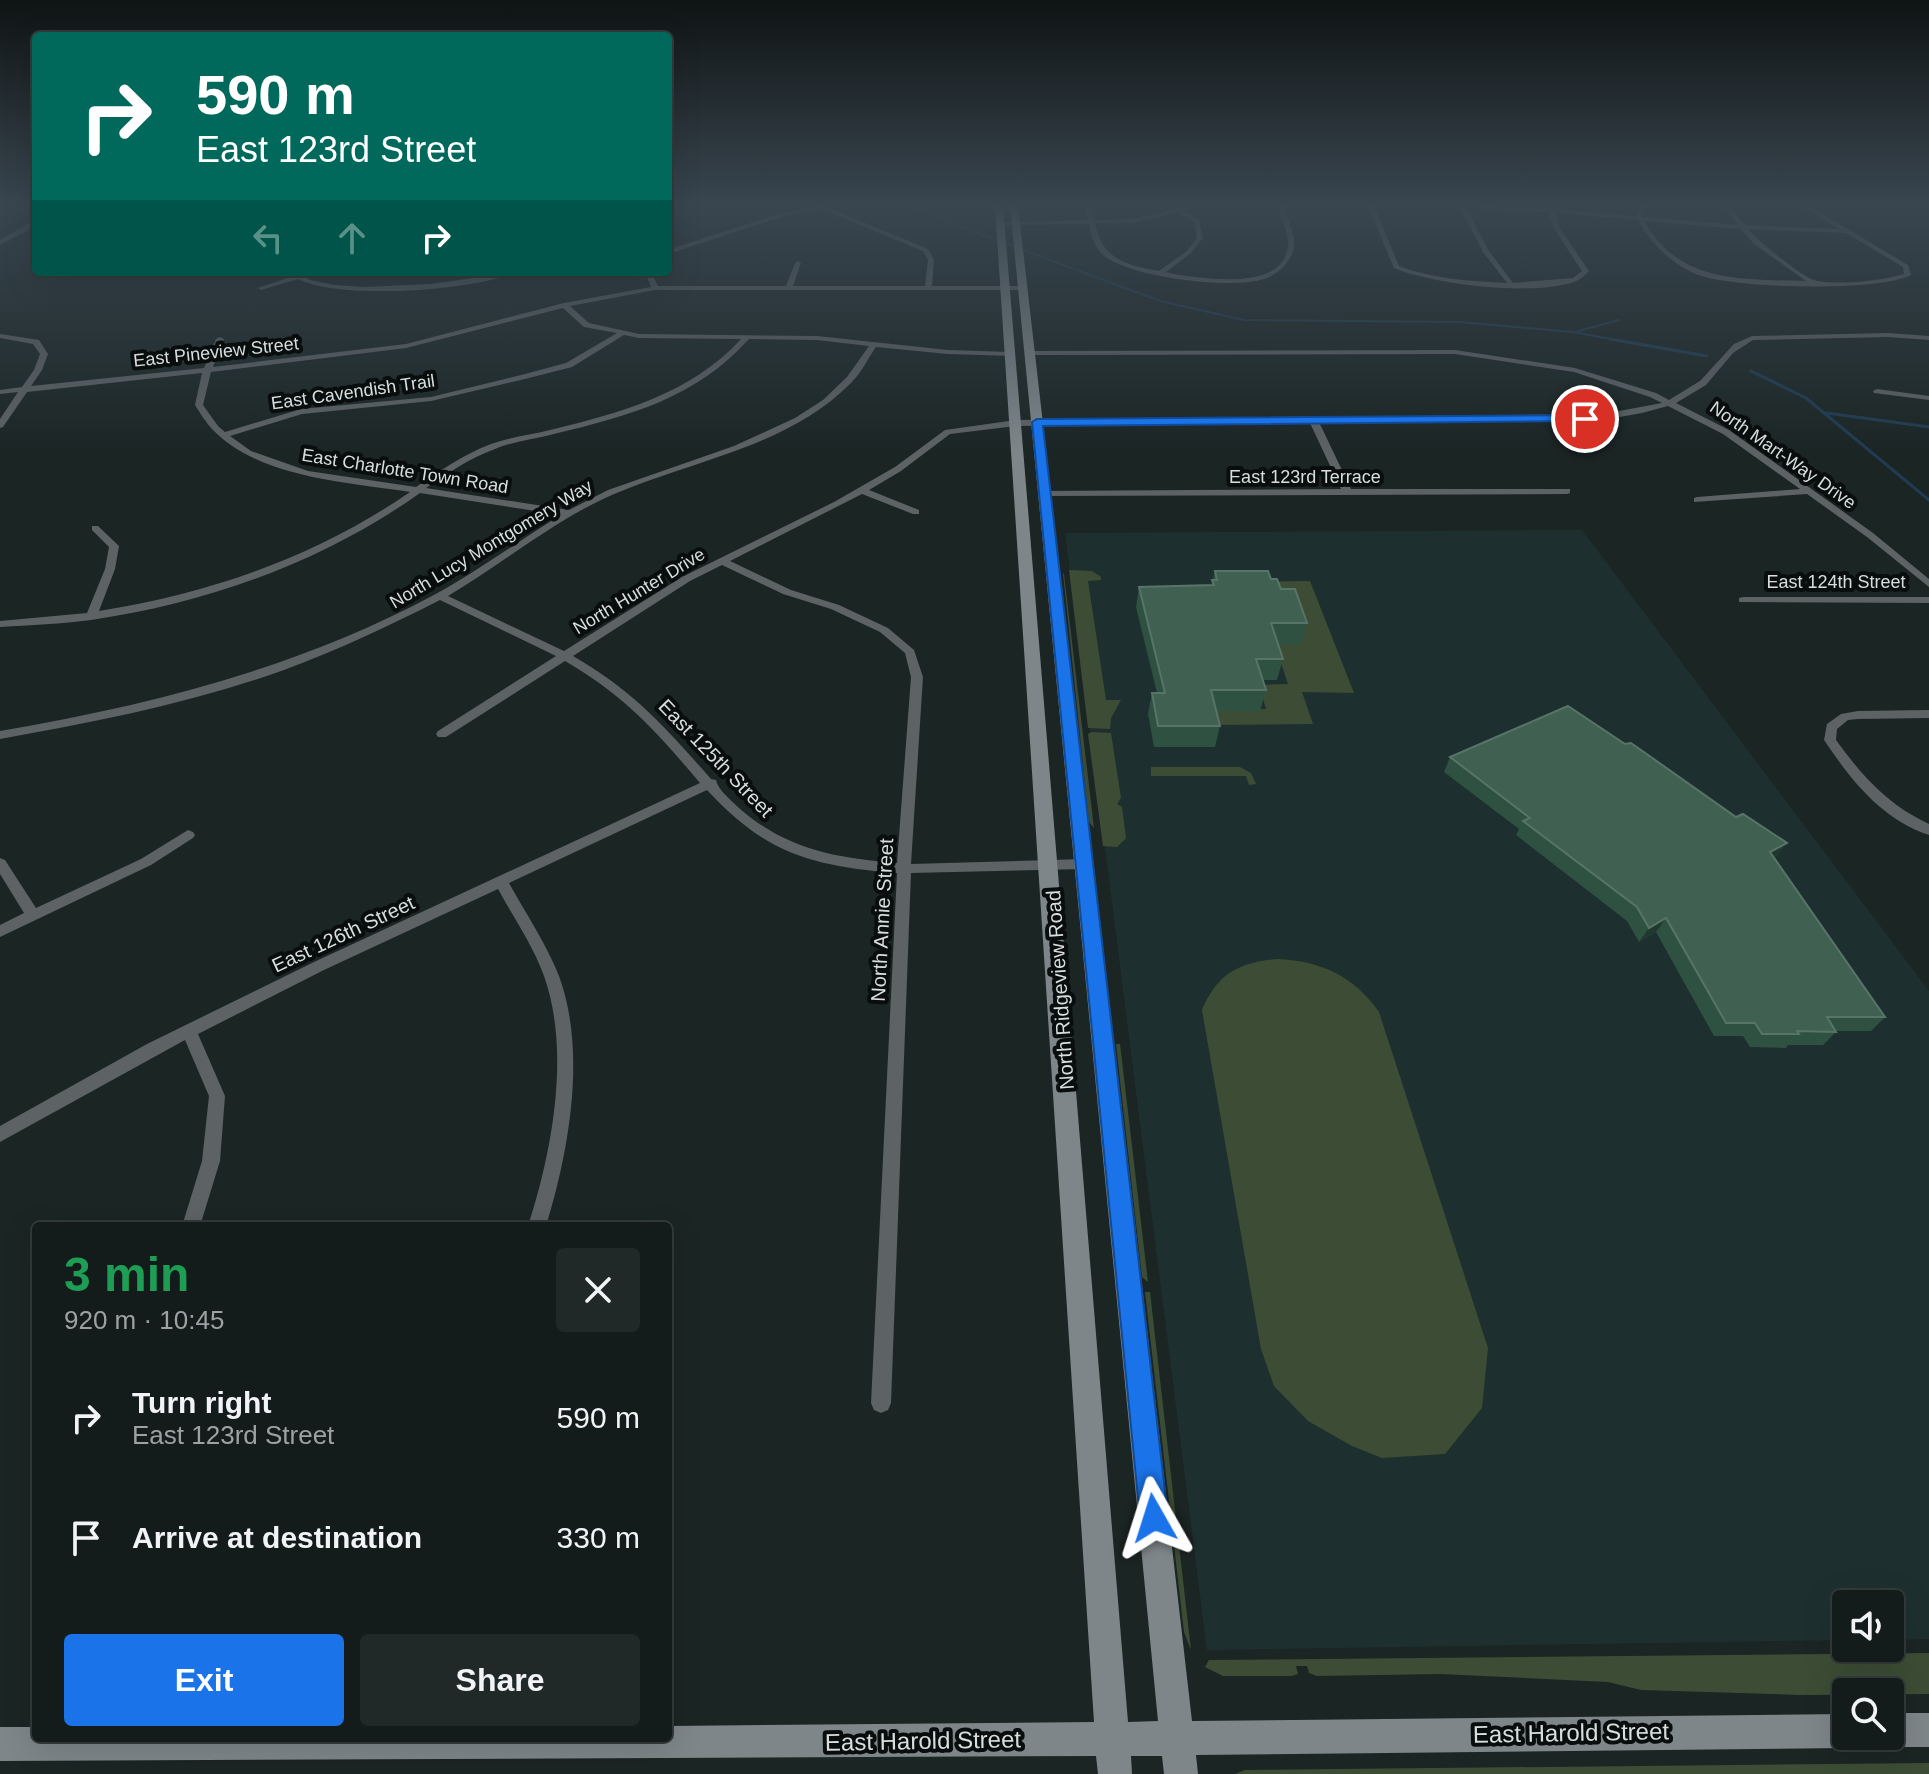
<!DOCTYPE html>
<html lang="en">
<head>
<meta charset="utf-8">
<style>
	body { margin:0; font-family:Helvetica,sans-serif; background:#212928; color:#f1f3f6; height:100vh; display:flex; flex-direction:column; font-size:30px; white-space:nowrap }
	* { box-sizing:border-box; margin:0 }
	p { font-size:26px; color:#9da1a3 }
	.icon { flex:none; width:44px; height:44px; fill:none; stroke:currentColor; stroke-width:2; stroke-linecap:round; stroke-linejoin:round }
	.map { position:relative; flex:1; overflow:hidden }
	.drawer { position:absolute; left:32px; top:1222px; width:640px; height:520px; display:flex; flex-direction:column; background:#141c1b; border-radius:8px; box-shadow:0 8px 32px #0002,0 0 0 2px #333a3a }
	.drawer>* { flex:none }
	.banner { position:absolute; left:32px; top:32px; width:640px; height:244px; border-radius:8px; box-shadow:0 8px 32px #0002,0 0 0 2px #333a3a; background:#00695c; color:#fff; overflow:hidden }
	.buttons { position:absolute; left:1832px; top:1590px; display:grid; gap:16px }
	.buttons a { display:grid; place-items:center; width:72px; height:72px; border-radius:8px; background:#141c1b; box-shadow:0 8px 32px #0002,0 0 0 2px #333a3a; font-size:40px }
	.pin { position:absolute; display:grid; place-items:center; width:68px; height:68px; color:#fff; margin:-34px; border:4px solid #fff; border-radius:50%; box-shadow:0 2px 8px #0007 }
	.me { position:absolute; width:88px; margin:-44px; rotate:354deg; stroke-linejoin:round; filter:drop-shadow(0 0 6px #0008) }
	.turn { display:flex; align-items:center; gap:28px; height:168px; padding:0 32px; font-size:36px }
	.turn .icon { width:104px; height:104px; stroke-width:2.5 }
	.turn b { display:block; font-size:56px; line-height:68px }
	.lanes { display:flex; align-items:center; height:76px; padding:0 32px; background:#0003; justify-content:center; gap:40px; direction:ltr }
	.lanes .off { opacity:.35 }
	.round { display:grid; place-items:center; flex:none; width:84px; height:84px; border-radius:8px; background:#212928 }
	.summary { display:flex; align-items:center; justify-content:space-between; height:136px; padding:0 32px }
	h1 { font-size:48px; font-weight:700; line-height:60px; color:#1e9e55 }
	.primary-button { display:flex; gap:16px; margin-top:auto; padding:16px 32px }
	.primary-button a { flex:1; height:92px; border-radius:8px; background:#1a73e8; color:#fff; font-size:32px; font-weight:700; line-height:92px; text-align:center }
	.primary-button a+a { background:#212928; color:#f1f3f6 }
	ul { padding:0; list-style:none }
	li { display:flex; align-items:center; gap:24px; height:120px; padding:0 32px }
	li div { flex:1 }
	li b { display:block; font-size:30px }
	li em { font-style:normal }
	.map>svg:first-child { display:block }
	.built { fill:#1d302f }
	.green { fill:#3d4d35 }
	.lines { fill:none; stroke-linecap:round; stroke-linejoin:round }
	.stream-far1 { stroke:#203b52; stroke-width:2 }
	.stream { stroke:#203b52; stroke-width:3 }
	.minor { fill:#5d6264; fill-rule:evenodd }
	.tertiary { fill:#5d6264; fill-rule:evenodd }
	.secondary { fill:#7e8689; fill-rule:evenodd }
	.wall { fill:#2e5142 }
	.shaded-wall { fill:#1f392f }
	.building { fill:#406052; stroke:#587468; stroke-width:2 }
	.route { fill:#1a73e8; stroke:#114b97; stroke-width:2 }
	.labels { text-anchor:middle; stroke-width:8; stroke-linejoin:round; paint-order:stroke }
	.far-street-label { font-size:18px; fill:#d7dedd; stroke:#090d0d }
	.street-label { font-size:20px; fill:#d7dedd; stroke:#090d0d }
	.near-street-label { font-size:24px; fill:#d7dedd; stroke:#090d0d }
</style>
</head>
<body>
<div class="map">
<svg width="1929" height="1774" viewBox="0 0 1929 1774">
	<rect width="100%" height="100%" fill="#1b2524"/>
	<path class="built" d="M 1582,530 L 1929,991 L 1929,1639 L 1890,1640 L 1890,1604 L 1846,1604 L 1846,1640 L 1207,1650 L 1065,533 Z"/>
	<path class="green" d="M 1069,570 L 1092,571 L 1101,577 L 1101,580 L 1088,581 L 1106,700 L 1121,700 L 1111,718 L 1110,729 L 1088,728 Z
		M 1063,573 L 1064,574 L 1094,828 L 1089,822 Z
		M 1310,581 L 1354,693 L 1302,692 L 1313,724 L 1213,725 L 1198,711 L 1266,709 L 1259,685 L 1288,684 L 1276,648 L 1278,644 L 1301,644 L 1235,582 Z
		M 1091,732 L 1111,733 L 1121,798 L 1117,804 L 1122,807 L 1126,838 L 1117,847 L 1103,846 L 1088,734 Z
		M 1151,767 L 1240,767 L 1251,773 L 1256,784 L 1249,785 L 1246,776 L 1151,776 Z
		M 1278,959 C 1321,961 1354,976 1379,1012 L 1488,1348 L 1482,1408 L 1445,1454 L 1382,1458 L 1352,1446 L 1308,1421 L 1274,1386 L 1261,1349 L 1202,1010 C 1217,974 1239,962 1278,959 Z
		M 1116,1044 L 1120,1044 L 1148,1282 L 1142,1277 Z
		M 1145,1292 L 1150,1292 L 1191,1650 L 1184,1632 Z
		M 1929,1653 L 1929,1694 L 1801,1695 L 1641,1690 L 1608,1682 L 1441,1674 L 1317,1676 L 1309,1673 L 1307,1666 L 1296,1666 L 1298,1674 L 1291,1676 L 1223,1676 L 1205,1667 L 1209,1660 Z
		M 1929,1763 L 1929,1774 L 1235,1774 L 1245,1770 Z"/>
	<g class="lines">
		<path class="stream-far1" d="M 902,206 L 935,213 L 943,220 L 1160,301 L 1244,320 L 1459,322 L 1573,332 L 1621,341
			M 1578,331 L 1619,320"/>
		<path class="stream" d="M 1610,339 L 1707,356
			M 1751,371 L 1806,398 L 1929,500
			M 1827,413 L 1929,427"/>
		<path class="minor" d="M 816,206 L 824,206 L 928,249 L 934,260 L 932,286 L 1023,286 L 1026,288 L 1023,290 L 655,290 L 570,306 L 589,323 L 639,334 L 817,336 L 948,350 L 1010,352 L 1013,352 L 1013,356 L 948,354 L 876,347 C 868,358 862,372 852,382 C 782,453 679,461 593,504 C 542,530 497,567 448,596 L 564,651 L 682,577 L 834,502 L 895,467 L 945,430 L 1016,420 L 1603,414 L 1662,403 L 1650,397 L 1574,372 L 1455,354 L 1027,355 L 1026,353 L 1030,351 L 1455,350 L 1575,368 L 1656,393 L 1669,400 L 1700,381 L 1734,344 L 1752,336 L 1888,333 L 1929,336 L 1929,340 L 1888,337 L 1753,340 L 1733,353 L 1706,385 L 1676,403 L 1729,430 L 1873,533 L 1929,579 L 1929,587 L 1867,537 L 1807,494 L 1694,502 L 1694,498 L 1697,497 L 1800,489 L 1723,434 L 1668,406 L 1642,413 L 1603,420 L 1319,422 L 1351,489 L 1570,489 L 1570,493 L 1567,494 L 1043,496 L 1038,493 L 1040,491 L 1341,489 L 1310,423 L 1016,426 L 950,434 L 901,471 L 869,490 L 919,510 L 919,514 L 913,514 L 862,494 L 730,561 L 791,590 L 839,605 L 888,628 L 914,650 L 923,677 L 911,864 L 1084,859 L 1091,864 L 1084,869 L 911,873 L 891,1403 L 888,1410 L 881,1413 L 874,1410 L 871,1403 L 897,873 C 812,866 766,854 707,790 L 509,883 C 526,914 546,943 559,976 C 587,1052 569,1151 546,1226 L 528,1226 C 552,1152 571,1052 544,976 C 533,945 513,917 498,889 L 324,970 L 198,1034 L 225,1096 L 220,1161 L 200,1226 L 182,1226 L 202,1161 L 209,1096 L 185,1040 L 0,1142 L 0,1126 L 147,1044 L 314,962 L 700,783 C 656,731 625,696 565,661 L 446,737 L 438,737 L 436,734 L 438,731 L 556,656 L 440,600 C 389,626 338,650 284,670 C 192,703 96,722 0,739 L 0,731 C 151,705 297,668 432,596 C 477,572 518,541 561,515 L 420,493 C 323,562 208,603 91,620 C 62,624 30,625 0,627 L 0,621 L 87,613 L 105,569 L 109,547 L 92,530 L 92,526 L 98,526 L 119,546 L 115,569 L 99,611 C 210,593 316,557 410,492 C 346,482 260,478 213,430 C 206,423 200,413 195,405 L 202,373 L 27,392 L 3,427 L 0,428 L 0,419 L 18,392 L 0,394 L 0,390 L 22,387 L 34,370 L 40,354 L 33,344 L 0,338 L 0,334 L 39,340 L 48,354 L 42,370 L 31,386 L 204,368 L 216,339 L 220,337 L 224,339 L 213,367 L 406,344 L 564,303 L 651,287 L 645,272 L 651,272 L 658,286 L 786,286 L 795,263 L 798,261 L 801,263 L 793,286 L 925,286 L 928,260 L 923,251 L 821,209 L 784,216 L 668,254 L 668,250 L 781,213 ZM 563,308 L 584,327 L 617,333 L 566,363 L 525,374 L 431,397 L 301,409 L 225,432 L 218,426 L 203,405 L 211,372 L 406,348 ZM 624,335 L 639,338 L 741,339 C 691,394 620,413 550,430 C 530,435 510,437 491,444 C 464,454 440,471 416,487 L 308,471 L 251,451 L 230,436 L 302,414 L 431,401 L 529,378 L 572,367 ZM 749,339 L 817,340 L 869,346 L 847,377 L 823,400 L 795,418 L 734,446 L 608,490 L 569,510 L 426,488 C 448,473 470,458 495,449 C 514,441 535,439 554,434 C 629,416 696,398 749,339 ZM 722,565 L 783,594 L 831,609 L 880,632 L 905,653 L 911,677 L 897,863 C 836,858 787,850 739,808 C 731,800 718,790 716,780 L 711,779 C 665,727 634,691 573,656 L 690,581 Z
			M 1085,206 L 1091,206 L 1095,220 L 1133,219 L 1178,208 L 1201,206 L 1184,211 L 1199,220 L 1203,238 L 1191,253 L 1166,272 L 1173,274 C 1203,278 1287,293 1288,243 C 1288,230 1281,218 1279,206 L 1285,206 C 1287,222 1299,238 1292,254 C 1286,267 1274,277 1260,280 C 1227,289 1131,277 1104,256 C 1094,247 1091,237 1089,224 L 1000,225 L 997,223 L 1088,220 ZM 1178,212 L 1194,222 L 1197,238 L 1187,251 L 1159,271 C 1127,265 1102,260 1095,223 L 1133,223 Z
			M 1368,206 L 1374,206 L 1399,266 C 1433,279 1470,281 1507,283 L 1483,252 L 1459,206 L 1465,206 L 1489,251 L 1513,283 L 1573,278 L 1582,271 L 1553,227 L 1549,212 L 1477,208 L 1474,206 L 1549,209 L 1548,206 L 1554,206 L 1555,209 L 1636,216 L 1640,206 L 1646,206 L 1642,217 L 1738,225 L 1723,206 L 1729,206 L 1745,225 L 1839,229 L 1802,206 L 1809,206 L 1908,265 L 1911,275 C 1878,292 1732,289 1696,274 C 1672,264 1650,243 1638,220 L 1556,213 L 1559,227 L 1589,271 C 1585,275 1580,280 1574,282 C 1532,296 1435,285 1394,268 ZM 1644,221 L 1741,229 L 1754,244 L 1806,281 C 1743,279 1679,284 1644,221 ZM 1748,229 L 1846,233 L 1903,267 L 1904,274 C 1881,281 1841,285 1817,281 C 1804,279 1758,241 1748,229 Z
			M 287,272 L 295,272 L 310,280 L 334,285 L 364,287 L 431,284 L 515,272 C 475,291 338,300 298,279 L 261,290 L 258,288 L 293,276 Z
			M 1877,389 L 1929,396 L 1929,400 L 1874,393 L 1873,391 Z
			M 1743,597 L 1929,597 L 1929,603 L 1739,602 L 1739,598 Z
			M 1929,710 L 1929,718 L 1858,719 L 1848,720 L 1837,729 L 1836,740 C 1862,776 1888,805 1929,824 L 1929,835 C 1881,819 1851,780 1824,740 L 1827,724 L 1841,714 L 1858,711 Z
			M 188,830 L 193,832 L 195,835 L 193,838 L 151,865 L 0,937 L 0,925 L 24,913 L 0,874 L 0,858 L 5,860 L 36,908 L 141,859 Z"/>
		<path class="tertiary" d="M 33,221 L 36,221 L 36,226 L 0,245 L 0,240 Z"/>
		<path class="secondary" d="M 995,206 L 1003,206 L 1128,1722 L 1158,1721 L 1010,206 L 1018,206 L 1192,1721 L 1846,1714 L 1846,1736 L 1861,1736 L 1858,1743 L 1846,1748 L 1196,1755 L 1198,1774 L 1164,1774 L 1162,1756 L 1131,1756 L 1132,1774 L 1098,1774 L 1096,1756 L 0,1761 L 0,1727 L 36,1727 L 36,1738 L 668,1738 L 668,1726 L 1094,1722 Z
			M 1890,1713 L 1929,1713 L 1929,1747 L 1890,1747 L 1878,1742 L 1875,1736 L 1890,1736 Z"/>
	</g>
	<path class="wall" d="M 1215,571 L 1271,579 L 1281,589 L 1307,623 L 1301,644 L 1278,644 L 1283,659 L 1277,680 L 1262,680 L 1266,690 L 1260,711 L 1216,711 L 1220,726 L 1215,747 L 1154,747 L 1148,714 L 1152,693 L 1157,693 L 1136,607 L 1139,587 L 1211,585 Z
		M 1450,757 L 1736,817 L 1787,843 L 1774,858 L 1885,1017 L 1871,1031 L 1836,1031 L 1836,1032 L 1823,1045 L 1788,1045 L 1786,1048 L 1750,1047 L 1743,1036 L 1714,1036 L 1656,932 L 1639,942 L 1627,921 L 1516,835 L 1519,829 L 1444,772 Z"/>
	<path class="shaded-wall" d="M 1787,843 L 1776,857 L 1759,867 L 1770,852 Z
		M 1666,918 L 1656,932 L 1639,942 L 1649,928 Z"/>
	<path class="building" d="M 1215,571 L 1268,571 L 1271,579 L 1277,579 L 1281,589 L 1295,589 L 1307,623 L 1271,623 L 1283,659 L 1256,659 L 1266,690 L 1211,690 L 1220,726 L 1158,726 L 1152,693 L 1165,693 L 1139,587 L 1214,585 L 1212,580 L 1217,580 Z
		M 1568,706 L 1625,744 L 1631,743 L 1736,817 L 1743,814 L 1787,843 L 1770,852 L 1885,1017 L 1827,1017 L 1836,1032 L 1797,1031 L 1799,1034 L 1762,1034 L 1755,1023 L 1726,1023 L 1666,918 L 1649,928 L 1637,907 L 1523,821 L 1530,818 L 1450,757 Z"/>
	<linearGradient id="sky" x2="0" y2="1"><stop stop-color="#0f1414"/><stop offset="0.45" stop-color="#394650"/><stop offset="1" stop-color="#394650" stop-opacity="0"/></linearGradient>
	<rect width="1929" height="454" fill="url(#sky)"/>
	<path class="route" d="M 1585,415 L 1589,421 L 1043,426 L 1168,1518 L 1164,1527 L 1154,1532 L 1144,1527 L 1140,1518 L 1032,422 L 1037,419 Z"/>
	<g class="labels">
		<g class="far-street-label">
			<text transform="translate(216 352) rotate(-6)" y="6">East Pineview Street</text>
			<text transform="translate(353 392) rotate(-8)" y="6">East Cavendish Trail</text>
			<text transform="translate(1783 455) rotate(35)" y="6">North Mart-Way Drive</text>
			<text transform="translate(405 471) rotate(9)" y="6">East Charlotte Town Road</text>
			<text x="1305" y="483">East 123rd Terrace</text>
			<text transform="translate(491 544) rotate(-31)" y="6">North Lucy Montgomery Way</text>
			<text x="1836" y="588">East 124th Street</text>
			<text transform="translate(639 591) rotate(-31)" y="6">North Hunter Drive</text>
		</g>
		<g class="street-label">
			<text transform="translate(716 758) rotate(46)" y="7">East 125th Street</text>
			<text transform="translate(882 920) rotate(-87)" y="7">North Annie Street</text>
			<text transform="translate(343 934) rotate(-25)" y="7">East 126th Street</text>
			<text transform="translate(1060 990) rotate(-94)" y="7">North Ridgeview Road</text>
		</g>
		<g class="near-street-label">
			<text transform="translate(1571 1733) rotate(-1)" y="8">East Harold Street</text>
			<text transform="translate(923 1741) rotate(-1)" y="8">East Harold Street</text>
		</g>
	</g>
</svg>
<div class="buttons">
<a><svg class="icon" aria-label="sound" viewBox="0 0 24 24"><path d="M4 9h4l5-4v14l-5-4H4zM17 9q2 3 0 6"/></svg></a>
<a><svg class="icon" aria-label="search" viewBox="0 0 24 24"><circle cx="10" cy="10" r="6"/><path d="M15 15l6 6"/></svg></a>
</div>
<div class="pin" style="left:1585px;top:419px;background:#d93025"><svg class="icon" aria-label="arrive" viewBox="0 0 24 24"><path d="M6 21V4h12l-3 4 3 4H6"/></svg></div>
<svg class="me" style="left:1154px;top:1518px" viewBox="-20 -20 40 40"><path d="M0-17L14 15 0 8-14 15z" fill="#1a73e8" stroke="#fff" stroke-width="4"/></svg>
<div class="banner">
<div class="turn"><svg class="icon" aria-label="right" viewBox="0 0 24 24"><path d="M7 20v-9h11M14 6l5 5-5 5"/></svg><div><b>590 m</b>East 123rd Street</div></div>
<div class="lanes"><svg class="icon off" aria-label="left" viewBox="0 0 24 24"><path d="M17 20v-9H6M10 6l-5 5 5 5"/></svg><svg class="icon off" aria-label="ahead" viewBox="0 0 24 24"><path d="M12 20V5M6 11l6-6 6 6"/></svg><svg class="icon" aria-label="right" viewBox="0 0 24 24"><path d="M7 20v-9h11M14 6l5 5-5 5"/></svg></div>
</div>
<section class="drawer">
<div class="summary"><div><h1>3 min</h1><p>920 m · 10:45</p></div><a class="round"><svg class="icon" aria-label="close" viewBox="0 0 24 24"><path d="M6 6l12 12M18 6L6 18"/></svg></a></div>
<ul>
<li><svg class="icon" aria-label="right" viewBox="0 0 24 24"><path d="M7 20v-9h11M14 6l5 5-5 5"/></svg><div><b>Turn right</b><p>East 123rd Street</p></div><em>590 m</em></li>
<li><svg class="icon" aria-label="arrive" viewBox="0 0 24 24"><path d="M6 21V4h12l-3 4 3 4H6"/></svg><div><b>Arrive at destination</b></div><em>330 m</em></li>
</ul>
<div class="primary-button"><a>Exit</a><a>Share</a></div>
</section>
</div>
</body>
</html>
